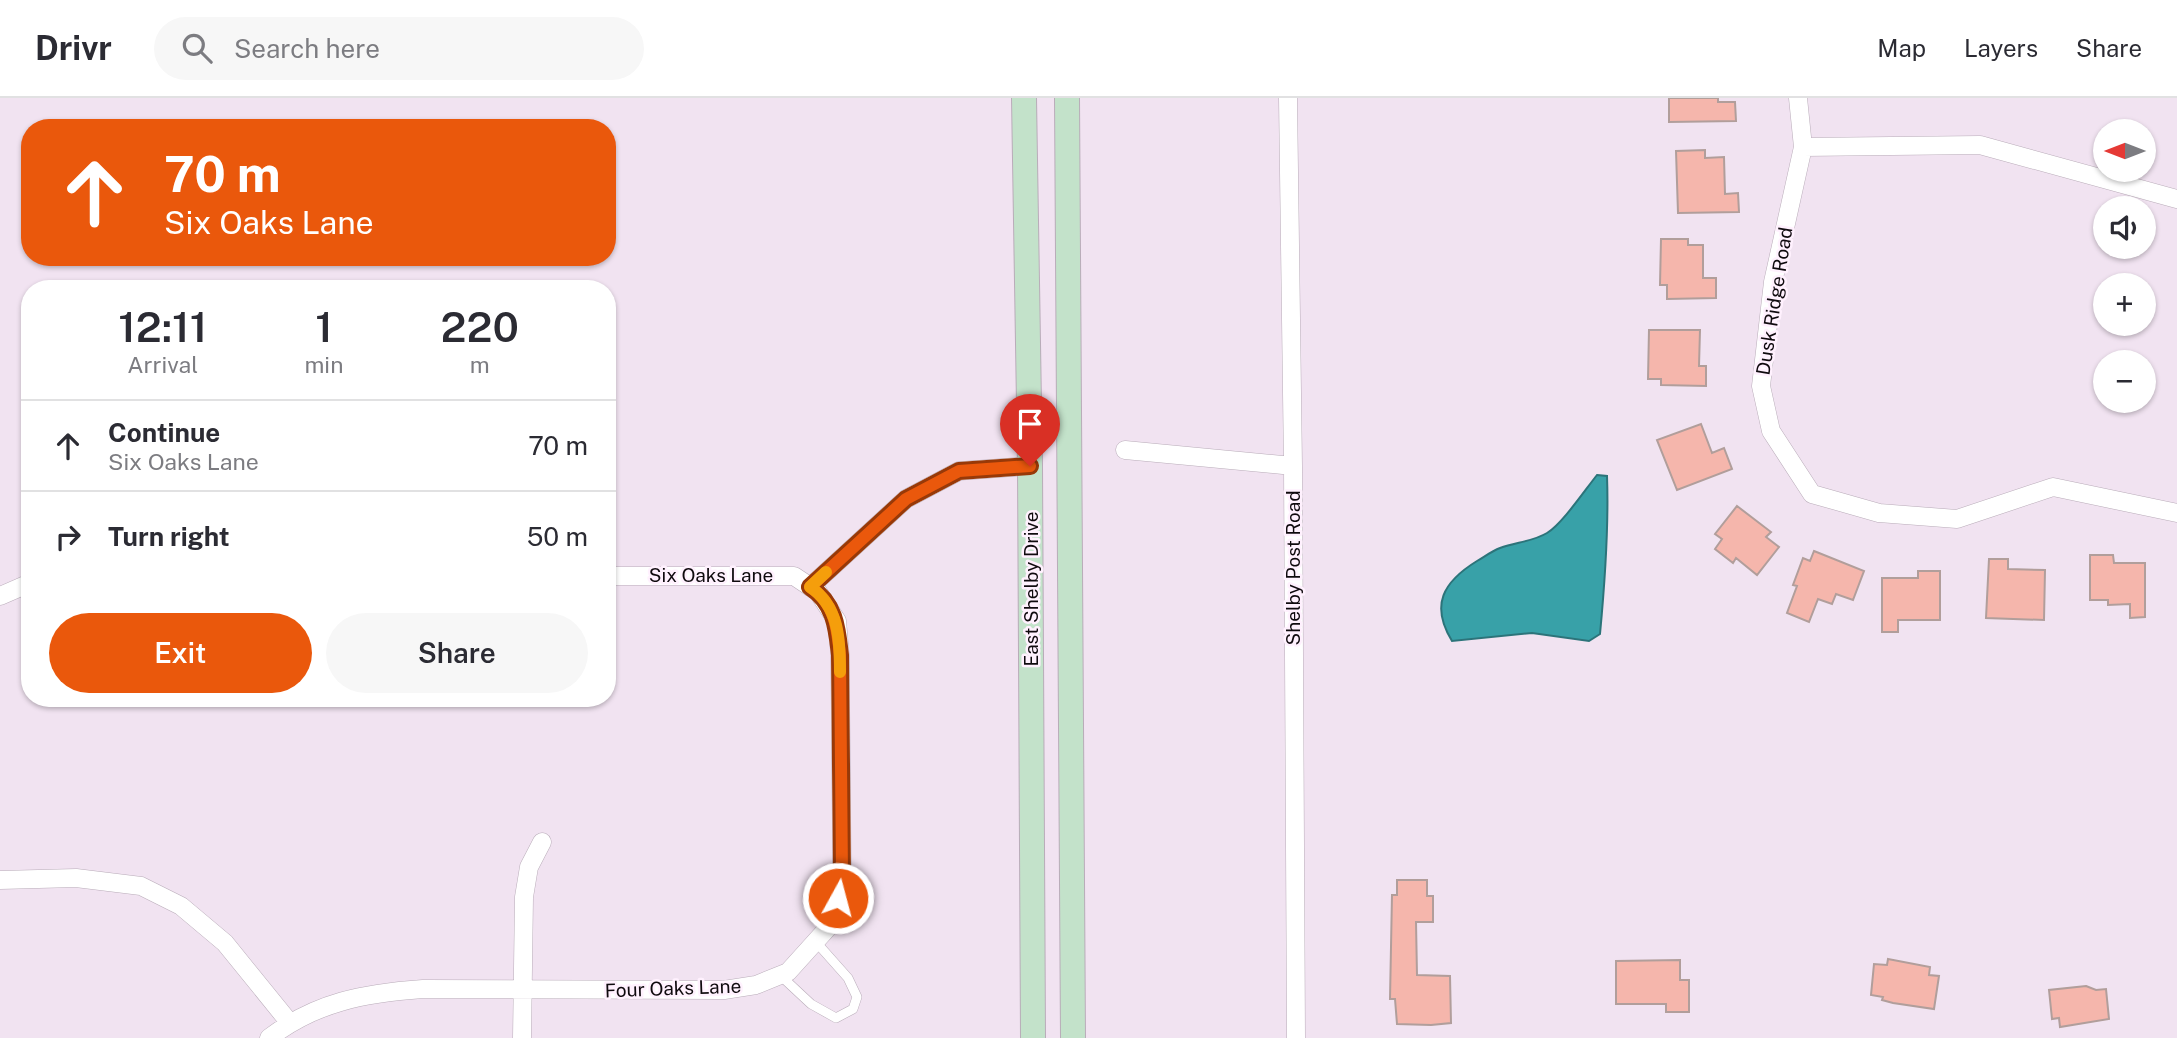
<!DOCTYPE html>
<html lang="en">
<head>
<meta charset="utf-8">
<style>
	body { margin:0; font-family:"Public Sans",sans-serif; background:#f7f7f7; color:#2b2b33; height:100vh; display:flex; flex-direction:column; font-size:26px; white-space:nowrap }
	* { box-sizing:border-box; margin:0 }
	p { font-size:23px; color:#7c7c81 }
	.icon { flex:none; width:38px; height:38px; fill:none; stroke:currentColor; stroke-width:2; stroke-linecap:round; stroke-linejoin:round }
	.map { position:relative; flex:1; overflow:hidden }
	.sheet { position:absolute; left:21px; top:182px; width:595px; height:427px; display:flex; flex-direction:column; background:#fff; border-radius:28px; box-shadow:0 2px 5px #0004 }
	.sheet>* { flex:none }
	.guide { position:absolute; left:21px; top:21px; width:595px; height:147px; border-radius:28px; box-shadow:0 2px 5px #0004; background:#ea580c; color:#fff; overflow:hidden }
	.needle { width:46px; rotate:270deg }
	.fabs { position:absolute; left:2093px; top:21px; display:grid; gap:14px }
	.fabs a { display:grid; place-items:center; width:63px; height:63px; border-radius:50%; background:#fff; box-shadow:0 2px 5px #0004; font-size:35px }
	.pin { position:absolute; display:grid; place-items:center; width:60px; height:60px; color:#fff; margin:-72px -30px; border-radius:50% 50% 50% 0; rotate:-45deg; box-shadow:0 0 7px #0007 }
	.pin .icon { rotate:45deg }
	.me { position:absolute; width:77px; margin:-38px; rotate:7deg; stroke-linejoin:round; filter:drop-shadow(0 0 5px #0008) }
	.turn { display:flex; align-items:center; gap:24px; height:147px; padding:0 28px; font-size:32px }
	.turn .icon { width:91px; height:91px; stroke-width:2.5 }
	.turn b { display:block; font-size:49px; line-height:60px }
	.eta { display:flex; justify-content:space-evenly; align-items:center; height:119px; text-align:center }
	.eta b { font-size:42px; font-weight:600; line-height:49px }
	.action { display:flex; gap:14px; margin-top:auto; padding:14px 28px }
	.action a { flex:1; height:80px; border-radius:42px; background:#ea580c; color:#fff; font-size:28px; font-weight:600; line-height:80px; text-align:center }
	.action a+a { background:#f7f7f7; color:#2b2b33 }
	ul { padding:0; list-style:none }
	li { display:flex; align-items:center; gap:21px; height:91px; padding:0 28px; border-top:2px solid #e1e1e2 }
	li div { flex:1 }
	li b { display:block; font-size:26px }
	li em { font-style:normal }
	header { display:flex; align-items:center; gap:42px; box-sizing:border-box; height:98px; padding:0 35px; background:#fff; border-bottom:2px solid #e1e1e2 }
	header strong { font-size:33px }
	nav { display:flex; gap:38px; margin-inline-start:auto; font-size:24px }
	.search { width:490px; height:63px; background:#f7f7f7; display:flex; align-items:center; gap:18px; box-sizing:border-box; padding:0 24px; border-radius:38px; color:#7c7c81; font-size:26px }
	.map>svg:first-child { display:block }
	.water { fill:#38a1a8; stroke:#2c747a; stroke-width:2 }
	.building { fill:#f5b6ac; stroke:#b19e9b; stroke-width:2 }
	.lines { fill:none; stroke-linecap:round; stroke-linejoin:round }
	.service-casing { stroke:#b9acb9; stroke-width:10 }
	.minor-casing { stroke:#b9acb9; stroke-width:19 }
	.secondary-casing { stroke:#b9acb9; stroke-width:26 }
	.service { stroke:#fff; stroke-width:9 }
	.minor { stroke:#fff; stroke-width:18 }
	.secondary { stroke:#c3e2ca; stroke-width:24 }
	.route-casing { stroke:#983908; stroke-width:18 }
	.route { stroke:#ea580c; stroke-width:12 }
	.slow { stroke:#f59e0b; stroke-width:12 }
	.labels { text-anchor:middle; stroke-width:5; stroke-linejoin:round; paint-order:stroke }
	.street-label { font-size:19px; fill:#0f0a0e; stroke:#fff1fe }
</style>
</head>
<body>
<header>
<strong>Drivr</strong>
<div class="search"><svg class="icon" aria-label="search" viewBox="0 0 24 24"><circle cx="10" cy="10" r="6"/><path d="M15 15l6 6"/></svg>Search here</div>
<nav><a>Map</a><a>Layers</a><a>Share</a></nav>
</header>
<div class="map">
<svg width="2177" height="940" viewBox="0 0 2177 940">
	<rect width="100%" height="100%" fill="#f1e3f1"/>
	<path class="water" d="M 1597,377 L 1607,378 C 1609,431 1605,483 1600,536 L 1589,543 L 1532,535 L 1452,543 C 1430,507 1443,484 1477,463 C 1484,459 1492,453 1500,450 C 1516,444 1532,444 1547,435 C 1562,426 1585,392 1597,377 Z"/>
	<path class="building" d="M 1669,0 L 1718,0 L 1718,4 L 1735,4 L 1736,23 L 1669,24 Z
		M 1705,52 L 1705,60 L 1724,59 L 1725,96 L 1738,95 L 1739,114 L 1678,115 L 1676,53 Z
		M 1661,141 L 1688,141 L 1688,147 L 1703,147 L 1703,180 L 1716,180 L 1716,200 L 1667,201 L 1667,187 L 1660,187 Z
		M 1649,232 L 1700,232 L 1699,268 L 1706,268 L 1706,288 L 1661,287 L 1661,281 L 1648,281 Z
		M 1701,326 L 1712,355 L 1724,350 L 1732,371 L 1677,392 L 1657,342 Z
		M 1737,408 L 1771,434 L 1766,439 L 1779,449 L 1757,477 L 1736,460 L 1733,465 L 1715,451 L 1722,441 L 1715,436 Z
		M 1814,453 L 1864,473 L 1853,502 L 1836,496 L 1832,506 L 1818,501 L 1809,524 L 1787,515 L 1797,488 L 1793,487 L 1803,460 L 1810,463 Z
		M 2090,457 L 2113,457 L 2114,465 L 2145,465 L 2145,519 L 2130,520 L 2130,506 L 2108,507 L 2108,502 L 2090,502 Z
		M 1989,461 L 2008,461 L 2008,471 L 2045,472 L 2044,522 L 1986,520 Z
		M 1918,473 L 1940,473 L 1940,522 L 1898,522 L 1898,534 L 1882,534 L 1882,480 L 1918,480 Z
		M 1397,782 L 1427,782 L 1427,798 L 1433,798 L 1433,824 L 1416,824 L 1417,877 L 1450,878 L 1451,925 L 1431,927 L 1397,926 L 1395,901 L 1390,901 L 1392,797 L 1397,797 Z
		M 1888,861 L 1930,869 L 1929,877 L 1939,878 L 1934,911 L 1893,905 L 1882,902 L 1883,899 L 1871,897 L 1874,866 L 1887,867 Z
		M 1680,862 L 1680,882 L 1689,882 L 1689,914 L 1666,914 L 1666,906 L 1616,906 L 1616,863 Z
		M 2086,888 L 2096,892 L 2106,891 L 2109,921 L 2060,929 L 2059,920 L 2052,921 L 2049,892 Z"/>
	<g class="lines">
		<defs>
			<path id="service" d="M 781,878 L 811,906 L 836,920 L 853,911 L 857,899 L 848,880 L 816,844"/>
			<path id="minor" d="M 1288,0 L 1293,368 L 1296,940
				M 1798,0 L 1803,49 L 1773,184 L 1761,288 L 1771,333 L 1812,396 L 1879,415 L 1957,421 L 2053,389 L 2177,415
				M 1803,49 L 1980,47 L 2177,101
				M 1125,352 L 1293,368
				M 810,489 L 906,401 L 959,373 L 1030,368
				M 0,498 L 30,485
				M 0,782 L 76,780 L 141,788 L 181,808 L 225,845 L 289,924
				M 269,940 C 316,904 365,895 423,891 L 724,892 L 756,887 L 788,874 L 834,823 L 842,777 L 840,557 L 837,523 L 818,494 L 794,478 L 607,478
				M 522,940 L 524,799 L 529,769 L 542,744"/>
			<path id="secondary" d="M 1024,0 L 1030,368 L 1033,940
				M 1067,0 L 1073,940"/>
		</defs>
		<use href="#service" class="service-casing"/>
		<use href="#minor" class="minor-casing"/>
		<use href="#secondary" class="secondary-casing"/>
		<use href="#service" class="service"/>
		<use href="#minor" class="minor"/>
		<use href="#secondary" class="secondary"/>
	</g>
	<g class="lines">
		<defs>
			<path id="route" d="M 838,800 L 842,777 L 840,557 C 837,530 835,505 810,489 L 906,401 L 959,373 L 1030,368"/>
		</defs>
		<use href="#route" class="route-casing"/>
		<use href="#route" class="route"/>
		<path class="slow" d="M 826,474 L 810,489 C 839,508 840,542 840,574"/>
	</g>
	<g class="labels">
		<g class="street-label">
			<text transform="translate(1774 203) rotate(-81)" y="7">Dusk Ridge Road</text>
			<text transform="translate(1293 470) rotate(-90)" y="7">Shelby Post Road</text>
			<text x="711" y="484">Six Oaks Lane</text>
			<text transform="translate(1031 491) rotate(-90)" y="7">East Shelby Drive</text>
			<text transform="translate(673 890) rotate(-2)" y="7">Four Oaks Lane</text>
		</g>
	</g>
</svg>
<div class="fabs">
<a><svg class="needle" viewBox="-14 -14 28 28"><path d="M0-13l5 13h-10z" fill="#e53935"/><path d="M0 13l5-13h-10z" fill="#7c7c81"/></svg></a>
<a><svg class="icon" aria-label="sound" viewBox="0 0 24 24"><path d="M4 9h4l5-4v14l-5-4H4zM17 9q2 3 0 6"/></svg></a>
<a>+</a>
<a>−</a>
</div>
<div class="pin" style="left:1030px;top:368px;background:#d93025"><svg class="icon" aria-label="arrive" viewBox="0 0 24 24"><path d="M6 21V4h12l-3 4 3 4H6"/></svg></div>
<svg class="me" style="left:838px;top:800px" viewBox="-20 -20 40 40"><circle r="17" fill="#ea580c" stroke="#fff" stroke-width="3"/><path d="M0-11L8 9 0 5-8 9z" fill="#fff"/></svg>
<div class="guide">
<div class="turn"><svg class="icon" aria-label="ahead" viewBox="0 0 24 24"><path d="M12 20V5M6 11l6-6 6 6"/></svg><div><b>70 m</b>Six Oaks Lane</div></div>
</div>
<section class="sheet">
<div class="eta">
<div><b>12:11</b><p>Arrival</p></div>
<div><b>1</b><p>min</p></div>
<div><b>220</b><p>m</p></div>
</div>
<ul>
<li><svg class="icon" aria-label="ahead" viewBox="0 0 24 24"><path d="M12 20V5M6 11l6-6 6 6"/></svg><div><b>Continue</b><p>Six Oaks Lane</p></div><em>70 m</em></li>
<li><svg class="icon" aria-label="right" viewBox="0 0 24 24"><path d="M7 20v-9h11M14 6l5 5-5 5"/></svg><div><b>Turn right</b></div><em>50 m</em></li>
</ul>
<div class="action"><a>Exit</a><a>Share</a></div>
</section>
</div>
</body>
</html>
